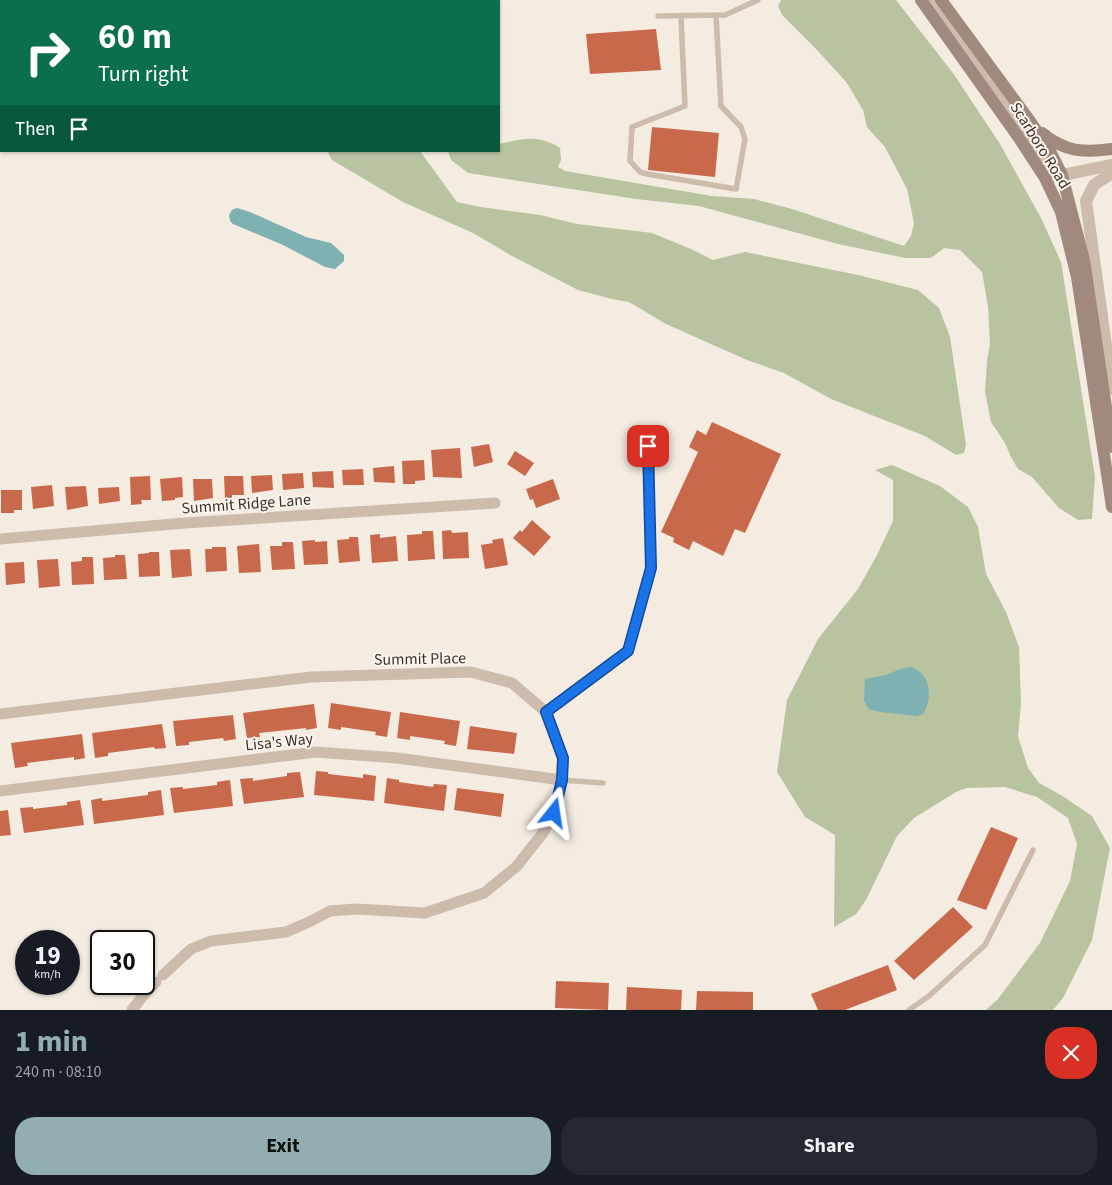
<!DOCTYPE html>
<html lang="en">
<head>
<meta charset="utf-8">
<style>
	body { margin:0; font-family:"Source Sans 3",sans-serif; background:#242831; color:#f1f3f6; height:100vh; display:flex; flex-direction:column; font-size:19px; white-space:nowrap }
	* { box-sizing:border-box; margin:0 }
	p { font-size:16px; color:#9ea1a6 }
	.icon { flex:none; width:28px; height:28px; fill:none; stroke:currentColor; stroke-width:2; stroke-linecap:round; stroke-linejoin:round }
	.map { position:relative; height:1010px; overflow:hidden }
	.panel { display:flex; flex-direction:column; background:#171b24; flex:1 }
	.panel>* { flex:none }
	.guide { position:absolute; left:0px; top:0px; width:500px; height:152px; box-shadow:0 1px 4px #0004; background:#0b6e4f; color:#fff; overflow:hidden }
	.speed { position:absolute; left:15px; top:930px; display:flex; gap:10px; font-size:25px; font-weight:700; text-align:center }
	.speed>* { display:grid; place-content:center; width:65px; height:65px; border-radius:50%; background:#171b24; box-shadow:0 1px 4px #0004; line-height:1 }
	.speed small { font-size:12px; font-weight:400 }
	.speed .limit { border:2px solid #111; border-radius:8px; background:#fff; color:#111 }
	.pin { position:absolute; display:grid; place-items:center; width:42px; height:42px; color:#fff; margin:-21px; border-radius:10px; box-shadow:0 2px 8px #0006 }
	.me { position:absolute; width:55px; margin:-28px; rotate:15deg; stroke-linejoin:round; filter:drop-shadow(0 0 4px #0008) }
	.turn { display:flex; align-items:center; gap:18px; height:105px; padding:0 15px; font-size:22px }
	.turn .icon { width:65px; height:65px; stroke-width:2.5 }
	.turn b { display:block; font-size:35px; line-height:42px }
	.then { display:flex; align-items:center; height:48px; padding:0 15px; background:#0003; gap:10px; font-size:19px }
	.round { display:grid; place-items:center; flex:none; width:52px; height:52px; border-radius:20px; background:#242831 }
	.overview { display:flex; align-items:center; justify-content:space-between; height:85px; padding:0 15px }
	h1 { font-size:30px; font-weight:700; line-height:38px; color:#92aeb2 }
	.button { display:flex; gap:10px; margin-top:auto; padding:10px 15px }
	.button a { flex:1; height:58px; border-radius:20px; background:#92aeb2; color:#111; font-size:20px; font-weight:700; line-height:58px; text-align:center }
	.button a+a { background:#242831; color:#f1f3f6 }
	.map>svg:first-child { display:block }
	.green { fill:#b8c4a0 }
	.water { fill:#7fb0b2 }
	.building { fill:#c8694b }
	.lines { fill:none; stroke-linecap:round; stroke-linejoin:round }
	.service { stroke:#cdbbac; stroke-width:5.5 }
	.minor { stroke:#cdbbac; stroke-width:11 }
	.tertiary { stroke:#cdbbac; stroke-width:12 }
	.secondary { stroke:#a18a7d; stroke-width:12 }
	.route-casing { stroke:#114b97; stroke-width:12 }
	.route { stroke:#1a73e8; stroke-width:9 }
	.labels { text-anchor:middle; stroke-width:4; stroke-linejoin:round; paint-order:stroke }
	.street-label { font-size:16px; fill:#3b302b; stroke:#fbf5ee }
</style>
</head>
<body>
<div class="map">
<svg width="1112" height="1010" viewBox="0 0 1112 1010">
	<rect width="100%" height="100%" fill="#f4ebe1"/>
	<path class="green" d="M 781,0 L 896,0 L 953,73 L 1000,144 L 1041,218 L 1061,262 L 1095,477 L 1092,519 L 1078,520 L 1059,508 L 1032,477 L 1018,469 L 1011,457 L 1005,443 L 991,422 L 985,392 L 987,361 L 990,344 L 988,307 L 982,272 L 960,250 L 944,248 L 931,258 L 905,258 L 838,244 L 699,206 L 636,199 L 468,173 L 451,160 L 448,151 L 499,151 L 499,144 C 522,139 538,134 560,148 L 561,160 L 558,167 L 565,171 L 712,196 L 754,199 L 792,209 L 904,246 L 911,236 L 914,223 L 907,189 L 885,147 L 867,127 L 863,110 L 847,83 L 818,51 L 782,15 L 778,6 Z
		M 330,151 L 420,151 L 457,202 L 480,207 L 540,215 L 577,224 L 652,233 L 691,249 L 713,260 L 745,252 L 858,275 L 918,290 L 939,308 L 950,337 L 966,445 L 964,453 L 956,455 L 925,436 L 831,399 L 784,373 L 747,360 L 666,324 L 629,302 L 612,299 L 578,290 L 512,256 L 473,233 L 403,202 L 332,160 L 328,153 Z
		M 892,465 L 940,486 L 968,507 L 978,527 L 986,574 L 1006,612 L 1019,647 L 1021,703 L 1018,736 L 1028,768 L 1039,783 L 1061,795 L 1092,816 L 1110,848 L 1092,940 L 1063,998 L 1053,1010 L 986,1010 L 998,999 L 1040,943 L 1070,881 L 1077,844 L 1068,818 L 1037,797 L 1005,787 L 967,788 L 956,792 L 914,818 L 897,836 L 866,900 L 856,914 L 834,927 L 835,835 L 805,817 L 777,772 L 787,700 L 818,639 L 858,589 L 877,555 L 893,521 L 893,480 L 875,470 Z"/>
	<path class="water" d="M 237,208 L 250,212 L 306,237 L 331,243 L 344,255 L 344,261 L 335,269 L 325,267 L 283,245 L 233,224 L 230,221 L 229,215 L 232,210 Z
		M 911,667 C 931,673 933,699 923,714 L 917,716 L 880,712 L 869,709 L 864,701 L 865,679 L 886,675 L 903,668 Z"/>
	<path class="building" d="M 656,29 L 661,70 L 590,74 L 586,34 Z
		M 652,127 L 719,133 L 715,177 L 648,170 Z
		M 712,422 L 781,454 L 745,533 L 735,529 L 723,556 L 693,541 L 689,550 L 673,542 L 674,538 L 661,532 L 698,452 L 689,447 L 697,430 L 706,435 Z
		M 489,444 L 493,462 L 474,467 L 471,447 Z
		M 460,448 L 462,478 L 433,477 L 431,450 Z
		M 515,451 L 534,463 L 525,476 L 507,464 Z
		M 424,460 L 425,480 L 415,481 L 415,484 L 403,484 L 402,461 Z
		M 394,466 L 395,483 L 374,482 L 373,468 Z
		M 363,469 L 364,485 L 343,485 L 342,470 Z
		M 333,471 L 334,488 L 313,487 L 312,472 Z
		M 303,473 L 304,488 L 283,490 L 282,474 Z
		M 272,475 L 273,490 L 252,493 L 251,476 Z
		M 150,476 L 151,500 L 141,500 L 142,504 L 131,505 L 130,477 Z
		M 224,476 L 243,476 L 244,495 L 232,495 L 232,498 L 225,498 Z
		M 182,477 L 183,497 L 175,498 L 175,500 L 162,501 L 160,479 Z
		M 193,479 L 212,479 L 213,498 L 194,501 Z
		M 553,479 L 560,499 L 536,508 L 533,499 L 530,500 L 526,489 Z
		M 52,485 L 54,506 L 33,509 L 31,487 Z
		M 86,486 L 88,506 L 67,510 L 65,487 Z
		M 119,487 L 120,501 L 99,504 L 98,488 Z
		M 1,490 L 22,490 L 22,510 L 14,510 L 14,513 L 1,513 Z
		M 532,520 L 551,537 L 534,556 L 513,538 L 520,530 L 522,532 Z
		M 451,530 L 452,533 L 468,532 L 469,558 L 443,559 L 442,531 Z
		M 422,531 L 433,531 L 435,559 L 408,561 L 407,535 L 422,534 Z
		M 380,534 L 380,538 L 396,536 L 398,561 L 372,563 L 370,535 Z
		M 349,537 L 358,537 L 360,561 L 339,563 L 337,540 L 349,539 Z
		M 503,538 L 508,565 L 485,569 L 481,545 L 493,543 L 492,540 Z
		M 315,540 L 315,542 L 327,541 L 328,564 L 304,565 L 302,541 Z
		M 282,542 L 293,542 L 295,569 L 272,570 L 270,546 L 282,546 Z
		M 259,544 L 261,572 L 239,573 L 237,546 Z
		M 212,547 L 226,547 L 227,571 L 206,572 L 205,549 L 212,549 Z
		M 190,549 L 192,576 L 172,578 L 170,550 Z
		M 149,552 L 159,552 L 160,576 L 139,577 L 138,554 L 149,553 Z
		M 115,555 L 125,555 L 127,579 L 104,580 L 103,558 L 115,557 Z
		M 82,557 L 93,557 L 94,584 L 72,585 L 71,562 L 82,561 Z
		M 58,559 L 60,586 L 39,588 L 37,560 Z
		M 24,562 L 25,583 L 6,585 L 5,563 Z
		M 331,703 L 391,712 L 387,737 L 375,735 L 376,732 L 341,727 L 341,730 L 328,728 Z
		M 314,704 L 317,728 L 306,730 L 306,728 L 259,733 L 260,737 L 247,738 L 243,713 Z
		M 400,712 L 460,721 L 456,746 L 444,744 L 445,741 L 410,736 L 410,740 L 397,738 Z
		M 233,715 L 236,739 L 224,741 L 223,738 L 189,742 L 189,745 L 176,746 L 173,721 Z
		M 162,724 L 166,748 L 155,749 L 154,747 L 108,753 L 108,756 L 95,758 L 92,733 Z
		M 470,726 L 517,733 L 514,754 L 467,749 Z
		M 82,734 L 85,758 L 74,760 L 74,757 L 27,763 L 28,766 L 15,768 L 11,743 Z
		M 316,771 L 328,772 L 328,774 L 363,778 L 363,774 L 376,776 L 374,801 L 314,795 Z
		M 300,772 L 304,797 L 244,804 L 240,779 L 253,778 L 253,781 L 287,776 L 287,773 Z
		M 387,778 L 399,780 L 399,782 L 433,787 L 434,784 L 447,785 L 444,811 L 384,803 Z
		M 230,780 L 233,806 L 174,813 L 170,788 L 183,787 L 183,789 L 217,785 L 217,782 Z
		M 457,788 L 504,794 L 501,817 L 454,810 Z
		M 161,790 L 164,815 L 94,824 L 91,800 L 102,798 L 102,801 L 148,795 L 148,792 Z
		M 80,800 L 84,825 L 24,833 L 20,808 L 33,807 L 33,809 L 67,805 L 67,802 Z
		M 8,810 L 11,835 L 0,836 L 0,811 Z
		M 991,827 L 1018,838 L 986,910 L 957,900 Z
		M 953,907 L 973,927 L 914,980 L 894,961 Z
		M 888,965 L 897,990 L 845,1010 L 818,1010 L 811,994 Z
		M 556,981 L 609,983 L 608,1010 L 555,1008 Z
		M 627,987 L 682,990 L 681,1010 L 626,1010 Z
		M 697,991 L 753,992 L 753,1010 L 696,1010 Z"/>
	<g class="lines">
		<path class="service" d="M 207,1 L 207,0
			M 658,16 L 725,15 L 758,0
			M 681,16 L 685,106 L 632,127 L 630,161 L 640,172 L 647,174 L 736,189 L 745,139 L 741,127 L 721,106 L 716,15
			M 546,712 L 628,651 L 651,568 L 648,446
			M 562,780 L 603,783
			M 909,1010 L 929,996 L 985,945 L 1033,850"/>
		<path class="minor" d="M 0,539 L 185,523 L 495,503
			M 0,714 L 311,677 L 471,672 L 512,683 L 546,712 L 563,758 L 562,780 L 554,813 L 543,833 L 516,867 L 484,893 L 425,913 L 356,909 L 330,911 L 309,922 L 286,932 L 211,941 L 191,949 L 163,975
			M 0,791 L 316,752 L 397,758 L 562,780
			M 132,1010 L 146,992 L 156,982"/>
		<path class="tertiary" d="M 929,0 L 988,77 L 1048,165 L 1062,175
			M 1112,173 L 1094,185 L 1086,201 L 1112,389
			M 1053,177 L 1112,165"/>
		<path class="secondary" d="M 921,0 L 1019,138 L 1045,178 L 1061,212 L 1077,277 L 1112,507
			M 941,0 L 1027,117 L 1049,149 L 1062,175 L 1084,260 L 1112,447
			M 1042,133 C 1065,152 1084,153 1112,149"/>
	</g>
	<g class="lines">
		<defs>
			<path id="route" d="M 554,813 L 562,780 L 563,758 L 546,712 L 628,651 L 651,568 L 648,446"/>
		</defs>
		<use href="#route" class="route-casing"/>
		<use href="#route" class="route"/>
	</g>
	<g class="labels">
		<g class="street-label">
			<text transform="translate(1041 145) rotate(58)" y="6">Scarboro Road</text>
			<text transform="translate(246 503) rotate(-4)" y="6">Summit Ridge Lane</text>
			<text transform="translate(420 658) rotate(-1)" y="6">Summit Place</text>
			<text transform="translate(279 741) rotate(-6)" y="6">Lisa's Way</text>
		</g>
	</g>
</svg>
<div class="speed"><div>19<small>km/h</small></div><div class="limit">30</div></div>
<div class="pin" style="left:648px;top:446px;background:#d93025"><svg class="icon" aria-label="arrive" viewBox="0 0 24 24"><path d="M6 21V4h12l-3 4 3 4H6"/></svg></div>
<svg class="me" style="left:554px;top:813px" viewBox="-20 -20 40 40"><path d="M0-17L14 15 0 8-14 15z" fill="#1a73e8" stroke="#fff" stroke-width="4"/></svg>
<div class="guide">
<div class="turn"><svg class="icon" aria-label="right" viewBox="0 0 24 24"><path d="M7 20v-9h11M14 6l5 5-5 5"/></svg><div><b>60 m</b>Turn right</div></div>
<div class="then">Then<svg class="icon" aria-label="arrive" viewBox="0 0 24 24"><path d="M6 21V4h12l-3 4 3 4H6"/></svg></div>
</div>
</div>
<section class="panel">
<div class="overview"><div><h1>1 min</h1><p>240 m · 08:10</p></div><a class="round" style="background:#d93025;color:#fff"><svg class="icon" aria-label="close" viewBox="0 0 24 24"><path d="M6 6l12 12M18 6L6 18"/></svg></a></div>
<div class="button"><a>Exit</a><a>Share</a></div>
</section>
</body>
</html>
